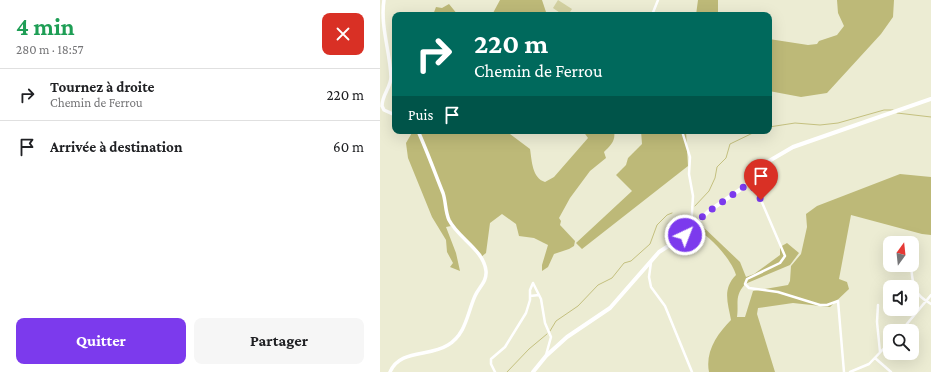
<!DOCTYPE html>
<html lang="fr">
<head>
<meta charset="utf-8">
<style>
	body { margin:0; font-family:"Crimson Pro",serif; background:#f6f6f6; color:#202124; height:100vh; display:flex; flex-direction:column; font-size:15px; white-space:nowrap }
	* { box-sizing:border-box; margin:0 }
	p { font-size:13px; color:#757577 }
	.icon { flex:none; width:22px; height:22px; fill:none; stroke:currentColor; stroke-width:2; stroke-linecap:round; stroke-linejoin:round }
	.map { position:relative; flex:1; overflow:hidden }
	.details { display:flex; flex-direction:column; background:#fff; width:380px }
	.details>* { flex:none }
	.guide { position:absolute; left:12px; top:12px; width:380px; height:122px; border-radius:8px; box-shadow:0 4px 16px #0002; background:#00695c; color:#fff; overflow:hidden }
	.needle { width:26px; rotate:15deg }
	.buttons { position:absolute; left:503px; top:236px; display:grid; gap:8px }
	.buttons a { display:grid; place-items:center; width:36px; height:36px; border-radius:8px; background:#fff; box-shadow:0 4px 16px #0002; font-size:20px }
	.pin { position:absolute; display:grid; place-items:center; width:34px; height:34px; color:#fff; margin:-41px -17px; border-radius:50% 50% 50% 0; rotate:-45deg; box-shadow:0 0 4px #0007 }
	.pin .icon { rotate:45deg }
	.me { position:absolute; width:44px; margin:-22px; rotate:43deg; stroke-linejoin:round; filter:drop-shadow(0 0 3px #0008) }
	.turn { display:flex; align-items:center; gap:14px; height:84px; padding:0 16px; font-size:18px }
	.turn .icon { width:52px; height:52px; stroke-width:2.5 }
	.turn b { display:block; font-size:28px; line-height:34px }
	.then { display:flex; align-items:center; height:38px; padding:0 16px; background:#0003; gap:8px; font-size:15px }
	.round { display:grid; place-items:center; flex:none; width:42px; height:42px; border-radius:8px; background:#f6f6f6 }
	.summary { display:flex; align-items:center; justify-content:space-between; height:68px; padding:0 16px }
	h1 { font-size:24px; font-weight:700; line-height:30px; color:#1e9e55 }
	.cta { display:flex; gap:8px; margin-top:auto; padding:8px 16px }
	.cta a { flex:1; height:46px; border-radius:8px; background:#7c3aed; color:#fff; font-size:16px; font-weight:700; line-height:46px; text-align:center }
	.cta a+a { background:#f6f6f6; color:#202124 }
	ul { padding:0; list-style:none }
	li { display:flex; align-items:center; gap:12px; height:52px; padding:0 16px; border-top:1px solid #e0e0e0 }
	li div { flex:1 }
	li b { display:block; font-size:15px }
	li em { font-style:normal }
	main { display:flex; flex:1; min-height:0 }
	.map>svg:first-child { display:block }
	.green { fill:#d3d1a1 }
	.forest { fill:#bdb978 }
	.lines { fill:none; stroke-linecap:round; stroke-linejoin:round }
	.stream { stroke:#c4c07f; stroke-width:1 }
	.minor { stroke:#fff; stroke-width:2.5 }
	.tertiary { stroke:#fff; stroke-width:3.5 }
	.secondary { stroke:#fff; stroke-width:4 }
	.route { stroke:#7c3aed; stroke-width:7; stroke-dasharray:0 12.6 }
</style>
</head>
<body>
<main>
<section class="details">
<div class="summary"><div><h1>4 min</h1><p>280 m · 18:57</p></div><a class="round" style="background:#d93025;color:#fff"><svg class="icon" aria-label="close" viewBox="0 0 24 24"><path d="M6 6l12 12M18 6L6 18"/></svg></a></div>
<ul>
<li><svg class="icon" aria-label="right" viewBox="0 0 24 24"><path d="M7 20v-9h11M14 6l5 5-5 5"/></svg><div><b>Tournez à droite</b><p>Chemin de Ferrou</p></div><em>220 m</em></li>
<li><svg class="icon" aria-label="arrive" viewBox="0 0 24 24"><path d="M6 21V4h12l-3 4 3 4H6"/></svg><div><b>Arrivée à destination</b></div><em>60 m</em></li>
</ul>
<div class="cta"><a>Quitter</a><a>Partager</a></div>
</section>
<div class="map">
<svg width="551" height="372" viewBox="0 0 551 372">
	<rect width="100%" height="100%" fill="#ececd3"/>
	<path class="green" d="M 178,0 L 192,9 L 188,15 L 183,15 L 173,8 Z"/>
	<path class="forest" d="M 120,0 L 162,0 L 167,15 L 114,15 L 113,13 Z
		M 318,0 L 338,0 L 338,15 L 316,15 Z
		M 457,0 L 514,0 L 513,17 L 501,34 L 447,93 L 421,97 L 389,91 L 389,39 L 428,45 L 437,44 L 439,41 L 457,35 L 464,26 L 458,13 Z
		M 69,4 L 78,15 L 53,15 L 56,7 L 62,8 Z
		M 33,131 L 126,131 L 150,149 C 152,161 152,178 165,182 L 174,177 L 208,138 L 203,131 L 234,131 C 236,141 230,146 224,152 L 226,158 L 210,171 L 190,198 L 179,218 L 181,221 L 180,225 L 195,241 L 194,246 L 189,249 L 174,254 L 168,267 L 162,271 L 162,265 L 168,245 L 154,238 L 139,236 L 136,224 L 122,214 L 110,223 L 106,253 L 101,257 L 71,226 L 66,227 L 76,253 L 80,271 L 70,267 L 73,263 L 67,252 L 66,240 L 52,217 L 28,158 L 26,143 Z
		M 261,131 L 306,131 L 308,166 L 202,249 L 196,243 L 252,191 L 236,175 L 246,165 L 248,158 L 262,144 Z
		M 520,174 L 551,177 L 551,235 L 542,234 L 471,215 L 459,279 L 467,282 L 469,289 L 450,307 L 413,303 L 378,308 L 377,314 L 395,372 L 329,372 C 325,352 337,334 351,320 C 348,303 342,289 356,275 C 352,260 328,233 313,228 L 319,223 L 360,262 L 366,277 L 374,274 L 400,255 L 400,247 L 407,243 L 419,253 L 410,265 L 365,284 C 354,297 359,303 357,317 L 365,317 L 373,291 L 408,285 L 410,281 L 411,266 L 421,254 L 427,227 L 426,214 L 437,206 Z"/>
	<g class="lines">
		<path class="stream" d="M 517,113 L 551,117
			M 389,127 L 415,123 L 440,125 L 458,123 L 504,110 L 513,110
			M 315,206 L 329,191 L 335,178 L 337,167 L 346,158 L 350,144 L 377,131
			M 170,331 L 176,321 L 198,306 L 218,285 L 232,278 L 244,263 L 251,261 L 270,244 L 277,225 L 287,215 L 292,213
			M 127,372 L 149,349 L 167,334"/>
		<path class="minor" d="M 272,15 L 278,0
			M 302,131 L 310,157 L 309,174 L 313,196 L 311,228
			M 368,184 L 378,193 L 405,256 L 400,263 L 367,279 L 365,284 L 369,288 L 398,292 L 440,305 L 447,305 L 458,301 L 464,372
			M 271,262 L 269,277 L 271,287 L 285,306 L 312,372
			M 531,265 C 533,286 532,293 551,304
			M 153,283 L 161,299 L 165,323 L 171,337 L 166,355
			M 150,296 L 159,295
			M 498,305 L 497,322 L 500,352
			M 521,331 L 551,295
			M 495,358 L 511,372
			M 115,372 L 111,364 L 111,359 L 125,347 L 146,313 L 150,300 L 150,290 L 153,283
			M 470,372 L 489,364 L 510,342"/>
		<path class="tertiary" d="M 4,0 C 0,26 10,51 11,77 C 11,87 2,95 2,106 L 4,110 L 15,115
			M 10,372 C 20,349 49,357 68,345 C 86,334 87,314 95,296 C 99,287 107,282 106,271 C 104,250 78,238 69,220 C 65,211 66,202 63,193 C 55,173 47,151 38,131"/>
		<path class="secondary" d="M 153,372 L 166,356 L 187,337 L 230,308 L 279,252 L 301,238 L 329,211 L 364,187 L 375,172 L 389,161 L 413,147 L 433,140 L 551,99"/>
	</g>
	<g class="lines">
		<path class="route" d="M 305,235 L 325,214 L 368,184 L 374,188 L 381,200"/>
	</g>
</svg>
<div class="buttons">
<a><svg class="needle" viewBox="-14 -14 28 28"><path d="M0-13l5 13h-10z" fill="#e53935"/><path d="M0 13l5-13h-10z" fill="#757577"/></svg></a>
<a><svg class="icon" aria-label="sound" viewBox="0 0 24 24"><path d="M4 9h4l5-4v14l-5-4H4zM17 9q2 3 0 6"/></svg></a>
<a><svg class="icon" aria-label="search" viewBox="0 0 24 24"><circle cx="10" cy="10" r="6"/><path d="M15 15l6 6"/></svg></a>
</div>
<div class="pin" style="left:381px;top:200px;background:#d93025"><svg class="icon" aria-label="arrive" viewBox="0 0 24 24"><path d="M6 21V4h12l-3 4 3 4H6"/></svg></div>
<svg class="me" style="left:305px;top:235px" viewBox="-20 -20 40 40"><circle r="17" fill="#7c3aed" stroke="#fff" stroke-width="3"/><path d="M0-11L8 9 0 5-8 9z" fill="#fff"/></svg>
<div class="guide">
<div class="turn"><svg class="icon" aria-label="right" viewBox="0 0 24 24"><path d="M7 20v-9h11M14 6l5 5-5 5"/></svg><div><b>220 m</b>Chemin de Ferrou</div></div>
<div class="then">Puis<svg class="icon" aria-label="arrive" viewBox="0 0 24 24"><path d="M6 21V4h12l-3 4 3 4H6"/></svg></div>
</div>
</div>
</main>
</body>
</html>
